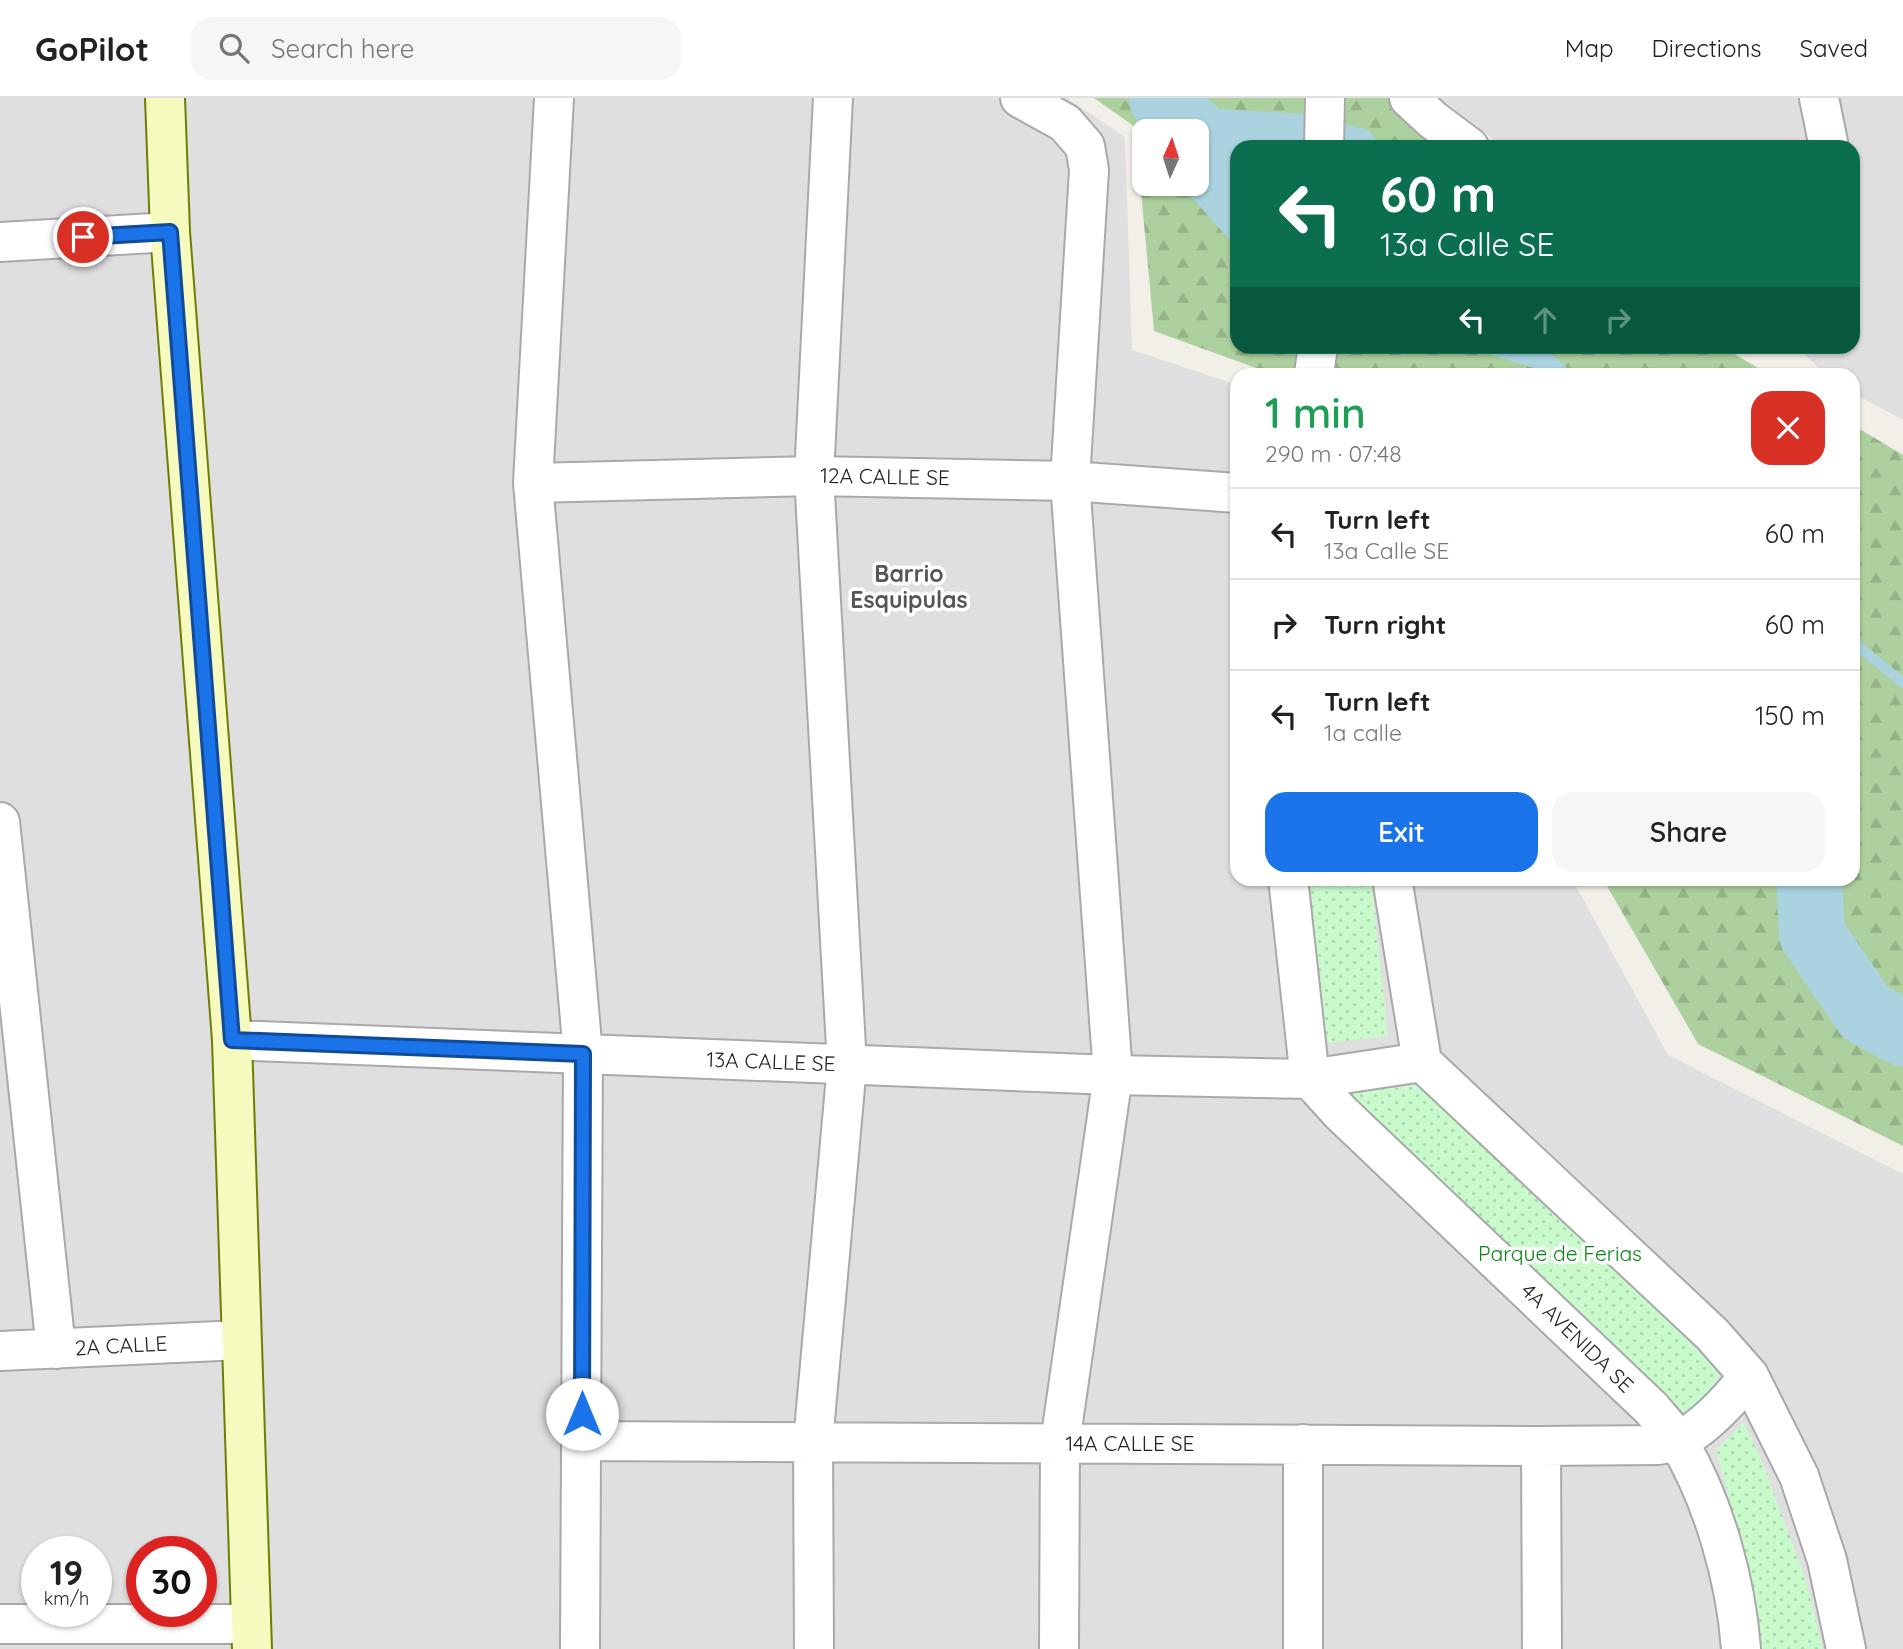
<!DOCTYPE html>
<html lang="en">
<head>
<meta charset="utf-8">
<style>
	body { margin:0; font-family:Quicksand,sans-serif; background:#f6f6f6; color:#222; height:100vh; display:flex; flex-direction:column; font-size:26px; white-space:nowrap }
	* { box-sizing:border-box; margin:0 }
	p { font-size:23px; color:#767676 }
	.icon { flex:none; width:38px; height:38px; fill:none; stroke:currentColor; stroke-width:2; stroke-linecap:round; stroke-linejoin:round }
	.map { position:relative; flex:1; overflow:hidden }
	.drawer { position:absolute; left:1230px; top:270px; width:630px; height:518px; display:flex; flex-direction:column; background:#fff; border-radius:21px; box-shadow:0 2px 5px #0004 }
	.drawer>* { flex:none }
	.guide { position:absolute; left:1230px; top:42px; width:630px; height:214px; border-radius:21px; box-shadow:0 2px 5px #0004; background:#0b6e4f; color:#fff; overflow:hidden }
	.needle { width:46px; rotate:3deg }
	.controls { position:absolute; left:1132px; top:21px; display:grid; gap:14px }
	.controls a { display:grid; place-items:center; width:77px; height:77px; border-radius:14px; background:#fff; box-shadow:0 2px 5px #0004; font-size:35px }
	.speed { position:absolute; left:21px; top:1438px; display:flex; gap:14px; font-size:35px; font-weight:700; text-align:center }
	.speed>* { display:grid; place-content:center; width:91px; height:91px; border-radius:50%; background:#fff; box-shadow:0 2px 5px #0004; line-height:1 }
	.speed small { font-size:18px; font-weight:400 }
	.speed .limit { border:10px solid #d22; background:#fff; color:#111 }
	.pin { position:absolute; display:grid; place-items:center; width:60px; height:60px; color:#fff; margin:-30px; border:4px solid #fff; border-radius:50%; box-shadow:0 2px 7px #0007 }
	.me { position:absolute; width:77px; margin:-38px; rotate:0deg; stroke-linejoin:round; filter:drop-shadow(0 0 5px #0008) }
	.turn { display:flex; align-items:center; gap:24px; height:147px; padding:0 35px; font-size:32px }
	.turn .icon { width:91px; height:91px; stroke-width:2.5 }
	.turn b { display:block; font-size:49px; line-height:60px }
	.lanes { display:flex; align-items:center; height:66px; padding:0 35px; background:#0003; justify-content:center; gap:35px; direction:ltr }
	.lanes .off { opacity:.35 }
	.round { display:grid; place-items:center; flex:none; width:74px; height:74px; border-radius:21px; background:#f6f6f6 }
	.summary { display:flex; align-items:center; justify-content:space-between; height:119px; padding:0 35px }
	h1 { font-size:42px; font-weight:600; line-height:52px; color:#1e9e55 }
	.action { display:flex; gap:14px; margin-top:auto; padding:14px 35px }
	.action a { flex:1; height:80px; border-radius:21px; background:#1a73e8; color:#fff; font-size:28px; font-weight:600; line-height:80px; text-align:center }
	.action a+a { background:#f6f6f6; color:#222 }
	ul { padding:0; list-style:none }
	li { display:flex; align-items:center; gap:21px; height:91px; padding:0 35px; border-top:2px solid #e0e0e0 }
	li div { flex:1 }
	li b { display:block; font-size:26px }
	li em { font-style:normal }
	header { display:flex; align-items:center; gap:42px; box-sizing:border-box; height:98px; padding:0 35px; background:#fff; border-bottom:2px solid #e0e0e0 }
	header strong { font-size:33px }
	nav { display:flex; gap:38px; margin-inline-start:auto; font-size:24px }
	.search { width:490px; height:63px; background:#f6f6f6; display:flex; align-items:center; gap:18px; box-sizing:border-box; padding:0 24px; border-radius:21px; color:#767676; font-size:26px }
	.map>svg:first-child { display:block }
	.residential { fill:#e0dfdf; fill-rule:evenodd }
	.forest { fill:url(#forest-firs); fill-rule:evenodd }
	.park { fill:url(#park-dots) }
	.water { fill:#aad3df }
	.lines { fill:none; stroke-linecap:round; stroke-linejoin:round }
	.stream { stroke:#aad3df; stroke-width:10 }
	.river { stroke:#aad3df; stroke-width:66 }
	.minor-casing { stroke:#a9a9a9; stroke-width:42 }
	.tertiary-casing { stroke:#a9a9a9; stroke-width:42 }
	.secondary-casing { stroke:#707d05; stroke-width:42 }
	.minor { stroke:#fff; stroke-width:38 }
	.tertiary { stroke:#fff; stroke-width:38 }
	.secondary { stroke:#f7fabf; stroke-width:38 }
	.route-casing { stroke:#114b97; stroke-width:18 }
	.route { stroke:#1a73e8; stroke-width:12 }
	.labels { text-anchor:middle; stroke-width:7; stroke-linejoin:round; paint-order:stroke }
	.street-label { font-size:21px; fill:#222; stroke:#fff }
	.park-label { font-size:21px; fill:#0c8416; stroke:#fff }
	.neighbourhood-label { font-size:23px; font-weight:bold; fill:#555; stroke:#fff }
</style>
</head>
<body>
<header>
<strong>GoPilot</strong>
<div class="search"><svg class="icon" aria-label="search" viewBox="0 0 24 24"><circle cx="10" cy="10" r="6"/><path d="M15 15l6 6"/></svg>Search here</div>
<nav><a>Map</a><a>Directions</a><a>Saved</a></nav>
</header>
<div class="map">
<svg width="1903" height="1551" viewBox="0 0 1903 1551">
	<defs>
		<pattern id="forest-firs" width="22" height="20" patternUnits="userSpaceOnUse" patternTransform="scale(1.75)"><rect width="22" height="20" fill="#add19e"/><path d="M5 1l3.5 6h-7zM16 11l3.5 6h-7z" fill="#95b388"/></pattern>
		<pattern id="park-dots" width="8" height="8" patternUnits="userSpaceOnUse" patternTransform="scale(1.75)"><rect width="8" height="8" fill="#c8facc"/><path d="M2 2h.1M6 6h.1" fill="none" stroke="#acd6af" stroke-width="1.8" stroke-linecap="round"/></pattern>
	</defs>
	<rect width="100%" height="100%" fill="#f2efe9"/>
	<path class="residential" d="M 0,0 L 1067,0 L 1125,39 L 1132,252 L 1237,287 L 1237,780 L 1572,781 L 1668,957 L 1903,1076 L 1903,1551 L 0,1551 ZM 37,1454 L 96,1454 L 96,1514 L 37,1514 ZM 142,1454 L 201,1454 L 201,1514 L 142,1514 Z
		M 1440,0 L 1903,0 L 1903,322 L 1853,295 L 1853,276 L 1825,276 L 1797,249 L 1853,248 L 1853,49 L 1503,49 Z"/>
	<path class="forest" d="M 1094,0 L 1387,0 L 1452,49 L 1237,49 L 1237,248 L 1721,248 L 1768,276 L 1273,276 L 1154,233 L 1135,29 ZM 1144,33 L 1197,33 L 1197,86 L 1144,86 Z
		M 1853,327 L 1903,357 L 1903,1048 L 1698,946 L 1603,781 L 1853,780 Z"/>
	<path class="park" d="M 1308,781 L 1371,781 L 1388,938 L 1327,945 Z
		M 1418,987 L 1603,1155 L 1721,1276 L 1690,1320 L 1346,995 Z
		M 1743,1324 L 1760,1358 L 1804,1477 L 1823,1551 L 1761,1551 L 1743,1451 L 1716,1353 Z"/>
	<path class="water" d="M 1166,8 L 1306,16 L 1368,32 L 1383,49 L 1237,49 L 1237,150 L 1180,86 L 1197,86 L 1197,33 L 1171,33 Z
		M 1467,249 L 1545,249 L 1573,276 L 1553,276 Z"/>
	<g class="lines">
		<path class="stream" d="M 1853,544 L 1903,585"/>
		<path class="river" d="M 1162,0 L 1166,8 L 1195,33
			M 1809,780 L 1812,836 L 1865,914 L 1903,935"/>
		<defs>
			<path id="minor" d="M 554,0 L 533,385 L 583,956 L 580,1551
				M 1020,0 L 1065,25 L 1085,48 L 1089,72 L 1070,383 L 1113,977 L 1060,1345 L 1059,1551
				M 1409,0 L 1433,22 L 1469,49
				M 1819,0 L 1829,49
				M 0,144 L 170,134
				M 533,385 L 814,378 L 1070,383 L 1237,395
				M 0,724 L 56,1251
				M 0,1253 L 241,1242
				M 582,1343 L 1541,1348 L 1658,1347 L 1678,1343
				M 1303,1346 L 1303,1551
				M 1541,1348 L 1542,1551
				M 0,1526 L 251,1526
				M 814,1551 L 813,1344 L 847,967 L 814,378 L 833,0"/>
			<path id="tertiary" d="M 1324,49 L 1325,0
				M 1314,276 L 1318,248
				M 1288,780 L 1310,981 L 1341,1015 L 1652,1311 C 1661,1322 1672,1333 1679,1345 C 1714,1404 1736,1483 1741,1551
				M 1392,780 L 1422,964 L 1712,1236 L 1749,1278 L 1799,1378 L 1827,1462 L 1846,1551
				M 232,942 L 1113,977 L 1310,981 L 1422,964
				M 1678,1343 C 1706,1329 1730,1302 1749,1278"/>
			<path id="secondary" d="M 165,0 L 170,134 L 232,942 L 252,1551"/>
		</defs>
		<use href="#minor" class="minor-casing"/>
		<use href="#tertiary" class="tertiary-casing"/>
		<use href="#secondary" class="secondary-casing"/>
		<use href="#minor" class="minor"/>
		<use href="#tertiary" class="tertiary"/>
		<use href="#secondary" class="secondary"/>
	</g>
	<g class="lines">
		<defs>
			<path id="route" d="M 83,139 L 170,134 L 232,942 L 583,956 L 582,1316"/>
		</defs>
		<use href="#route" class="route-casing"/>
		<use href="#route" class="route"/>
	</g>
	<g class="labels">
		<g class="street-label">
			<text transform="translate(885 379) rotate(1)" y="7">12A CALLE SE</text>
			<text transform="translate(771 964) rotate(2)" y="7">13A CALLE SE</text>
			<text transform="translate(1577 1240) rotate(44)" y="7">4A AVENIDA SE</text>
			<text transform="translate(121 1248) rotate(-3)" y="7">2A CALLE</text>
			<text x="1130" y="1353">14A CALLE SE</text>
		</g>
		<g class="park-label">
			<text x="1560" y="1163">Parque de Ferias</text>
		</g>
		<g class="neighbourhood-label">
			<text x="909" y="484">Barrio<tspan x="909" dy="26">Esquipulas</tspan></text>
		</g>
	</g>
</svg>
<div class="controls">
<a><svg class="needle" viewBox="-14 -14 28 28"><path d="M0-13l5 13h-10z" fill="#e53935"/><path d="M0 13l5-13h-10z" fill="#767676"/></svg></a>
</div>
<div class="speed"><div>19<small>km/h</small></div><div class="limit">30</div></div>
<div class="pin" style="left:83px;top:139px;background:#d93025"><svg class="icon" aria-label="arrive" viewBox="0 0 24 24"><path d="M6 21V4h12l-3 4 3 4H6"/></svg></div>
<svg class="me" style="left:582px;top:1316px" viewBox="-20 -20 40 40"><circle r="19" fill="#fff"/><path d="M0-13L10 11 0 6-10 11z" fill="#1a73e8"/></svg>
<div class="guide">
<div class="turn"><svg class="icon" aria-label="left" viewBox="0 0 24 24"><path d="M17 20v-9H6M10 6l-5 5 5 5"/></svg><div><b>60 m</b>13a Calle SE</div></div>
<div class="lanes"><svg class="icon" aria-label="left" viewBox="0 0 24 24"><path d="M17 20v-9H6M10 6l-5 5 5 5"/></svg><svg class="icon off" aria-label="ahead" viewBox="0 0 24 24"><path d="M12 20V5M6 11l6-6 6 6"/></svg><svg class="icon off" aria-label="right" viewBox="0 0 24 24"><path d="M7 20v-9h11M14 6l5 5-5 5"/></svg></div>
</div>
<section class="drawer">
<div class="summary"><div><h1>1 min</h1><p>290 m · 07:48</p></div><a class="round" style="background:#d93025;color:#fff"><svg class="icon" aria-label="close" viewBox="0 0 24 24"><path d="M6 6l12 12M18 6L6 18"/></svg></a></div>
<ul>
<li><svg class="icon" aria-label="left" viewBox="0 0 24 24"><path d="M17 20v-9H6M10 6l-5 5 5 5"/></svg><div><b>Turn left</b><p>13a Calle SE</p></div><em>60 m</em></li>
<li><svg class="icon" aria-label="right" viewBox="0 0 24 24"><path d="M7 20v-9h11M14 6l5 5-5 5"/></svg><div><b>Turn right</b></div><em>60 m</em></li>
<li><svg class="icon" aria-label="left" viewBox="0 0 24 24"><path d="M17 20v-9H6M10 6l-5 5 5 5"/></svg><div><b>Turn left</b><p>1a calle</p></div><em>150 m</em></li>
</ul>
<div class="action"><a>Exit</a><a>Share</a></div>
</section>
</div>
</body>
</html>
